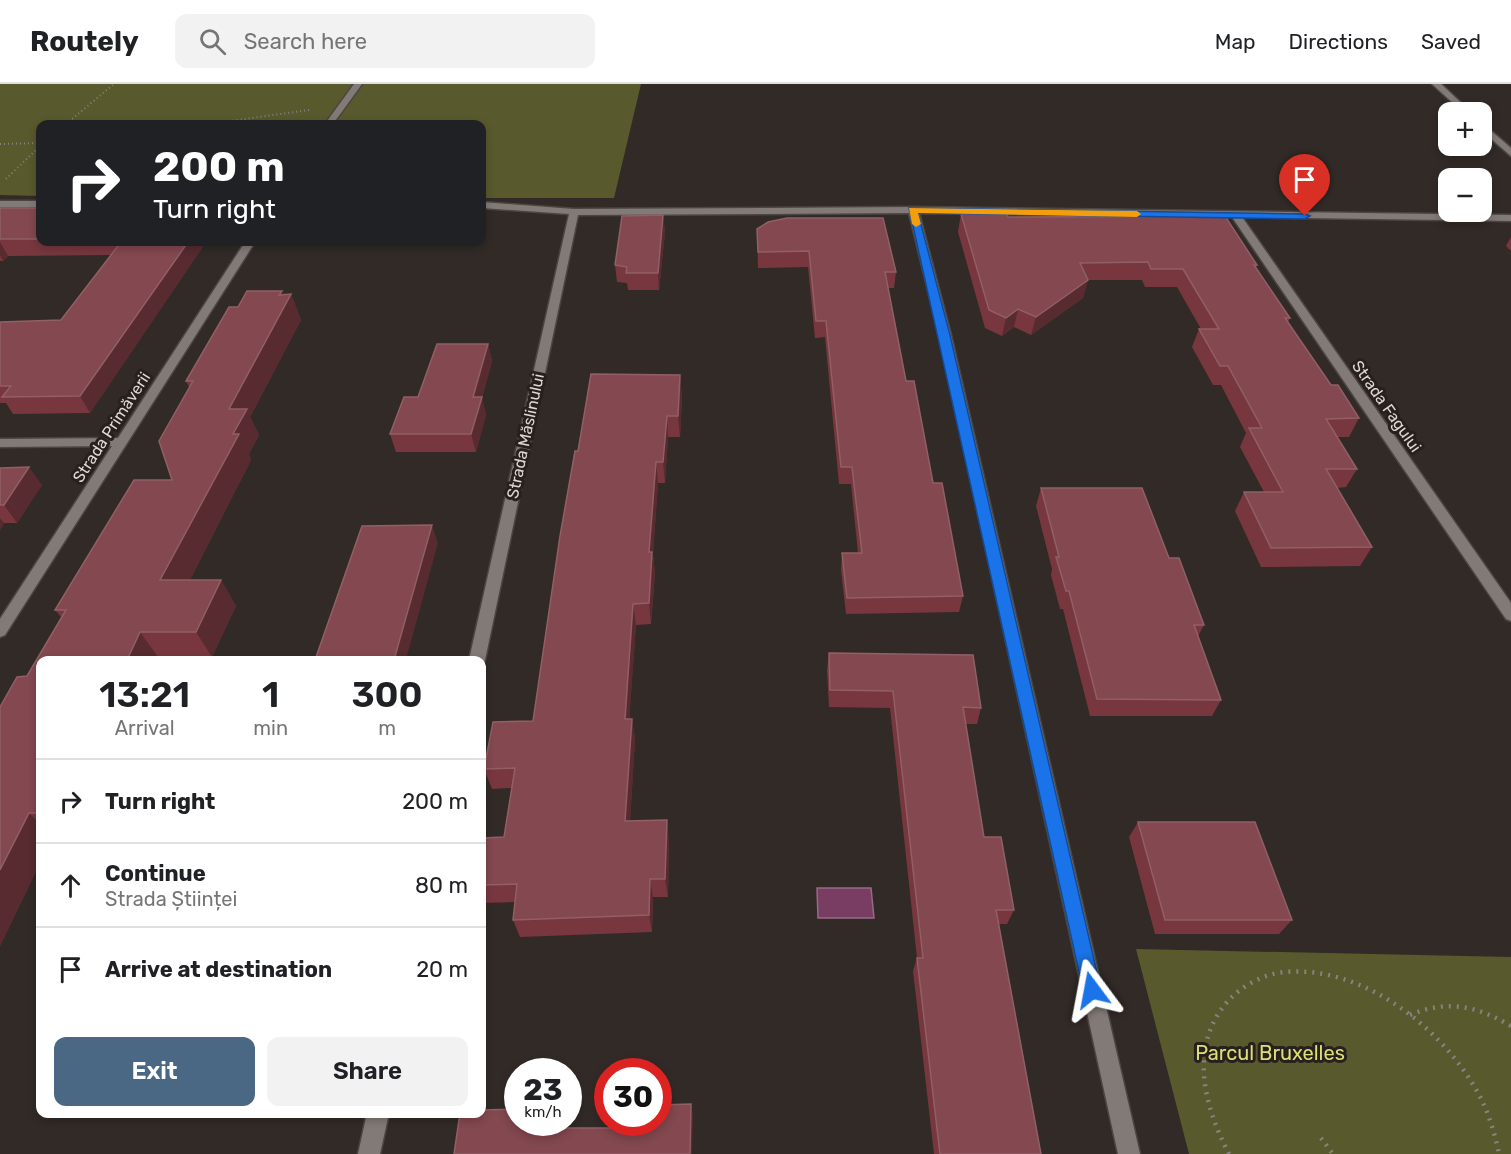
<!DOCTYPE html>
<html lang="en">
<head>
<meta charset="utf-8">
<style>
	body { margin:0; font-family:Rubik,sans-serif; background:#f2f2f2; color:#202124; height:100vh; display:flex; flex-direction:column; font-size:22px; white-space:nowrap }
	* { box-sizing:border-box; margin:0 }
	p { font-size:20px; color:#757577 }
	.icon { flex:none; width:33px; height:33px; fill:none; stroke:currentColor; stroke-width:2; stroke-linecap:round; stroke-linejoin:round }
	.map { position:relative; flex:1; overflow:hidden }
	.side { position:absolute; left:36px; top:572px; width:450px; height:462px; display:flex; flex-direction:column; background:#fff; border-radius:12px; box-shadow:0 3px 9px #0003 }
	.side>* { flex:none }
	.banner { position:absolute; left:36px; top:36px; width:450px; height:126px; border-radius:12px; box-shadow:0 3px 9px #0003; background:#202124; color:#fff; overflow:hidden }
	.buttons { position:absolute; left:1438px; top:18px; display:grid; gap:12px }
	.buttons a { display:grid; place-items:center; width:54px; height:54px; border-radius:12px; background:#fff; box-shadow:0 3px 9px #0003; font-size:30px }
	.speed { position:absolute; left:504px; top:974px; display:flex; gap:12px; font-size:30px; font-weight:700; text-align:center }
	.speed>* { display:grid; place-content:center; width:78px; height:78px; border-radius:50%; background:#fff; box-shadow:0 3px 9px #0003; line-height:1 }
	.speed small { font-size:15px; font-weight:400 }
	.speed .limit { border:9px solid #d22; background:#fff; color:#111 }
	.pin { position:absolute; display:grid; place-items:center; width:51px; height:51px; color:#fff; margin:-62px -26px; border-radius:50% 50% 50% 0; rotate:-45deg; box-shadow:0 0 6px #0007 }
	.pin .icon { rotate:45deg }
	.me { position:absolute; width:66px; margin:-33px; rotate:347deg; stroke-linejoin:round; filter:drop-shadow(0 0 4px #0008) }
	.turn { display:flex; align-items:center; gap:21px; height:126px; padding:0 18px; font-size:27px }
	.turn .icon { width:78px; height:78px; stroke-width:2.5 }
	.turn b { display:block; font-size:42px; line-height:51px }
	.eta { display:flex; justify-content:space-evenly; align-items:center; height:102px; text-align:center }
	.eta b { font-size:36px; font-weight:600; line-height:42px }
	.action { display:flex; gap:12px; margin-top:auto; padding:12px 18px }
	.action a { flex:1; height:69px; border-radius:12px; background:#4a6884; color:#fff; font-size:24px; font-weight:600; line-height:69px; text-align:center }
	.action a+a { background:#f2f2f2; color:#202124 }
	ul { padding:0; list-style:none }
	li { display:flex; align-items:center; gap:18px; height:84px; padding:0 18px; border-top:2px solid #e0e0e0 }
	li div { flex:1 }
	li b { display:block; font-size:22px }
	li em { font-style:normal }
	header { display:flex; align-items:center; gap:36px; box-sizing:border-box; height:84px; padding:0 30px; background:#fff; border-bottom:2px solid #e0e0e0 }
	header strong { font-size:28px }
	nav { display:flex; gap:33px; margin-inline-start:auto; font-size:21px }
	.search { width:420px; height:54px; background:#f2f2f2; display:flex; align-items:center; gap:15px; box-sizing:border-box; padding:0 21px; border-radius:12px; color:#757577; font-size:22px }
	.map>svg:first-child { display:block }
	.green { fill:#58592c }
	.water { fill:#793c63; stroke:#976b86; stroke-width:1.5 }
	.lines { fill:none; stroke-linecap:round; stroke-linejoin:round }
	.minor-casing { stroke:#4c4643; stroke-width:3 }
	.path-far1 { stroke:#888280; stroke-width:2; stroke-dasharray:1 3; stroke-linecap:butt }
	.path { stroke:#888280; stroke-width:4.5; stroke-dasharray:2 6; stroke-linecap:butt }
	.minor { fill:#827a76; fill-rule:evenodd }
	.wall { fill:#78373f }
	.shaded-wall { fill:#572b2f }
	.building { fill:#834850; stroke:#915f65; stroke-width:1.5 }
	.route { fill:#1a73e8; stroke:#114b97; stroke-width:1.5 }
	.slow { fill:#f59e0b }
	.labels { text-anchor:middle; stroke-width:6; stroke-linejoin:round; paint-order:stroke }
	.street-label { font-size:16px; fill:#ddd8d6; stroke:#27201d }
	.near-park-label { font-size:20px; fill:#dcdf77; stroke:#27201d }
</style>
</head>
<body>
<header>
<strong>Routely</strong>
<div class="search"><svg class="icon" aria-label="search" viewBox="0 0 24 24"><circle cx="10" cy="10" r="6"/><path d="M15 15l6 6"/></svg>Search here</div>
<nav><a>Map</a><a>Directions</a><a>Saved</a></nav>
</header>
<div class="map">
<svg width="1511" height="1070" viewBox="0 0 1511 1070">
	<rect width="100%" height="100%" fill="#312a27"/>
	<path class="green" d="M 0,0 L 641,0 L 614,114 L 482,114 L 482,40 L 40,40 L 40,112 L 0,111 Z
		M 1136,865 L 1511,873 L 1511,1070 L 1189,1070 Z"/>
	<path class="water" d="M 817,804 L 871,804 L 874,834 L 818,834 Z"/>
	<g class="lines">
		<defs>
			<path id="minor" d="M 354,0 L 362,0 L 333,40 L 325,40 Z
				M 1432,0 L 1441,0 L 1471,28 L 1463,28 Z
				M 1482,39 L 1511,64 L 1511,72 L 1482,47 Z
				M 0,117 L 40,117 L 40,123 L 0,123 Z
				M 482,118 L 574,125 L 913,123 L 1511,131 L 1511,137 L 1242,133 L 1511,519 L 1511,537 L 1506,535 L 1232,133 L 919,129 L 951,251 L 1140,1070 L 1118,1070 L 939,251 L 909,129 L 578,131 L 485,576 L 482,581 L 482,576 L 469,576 L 569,130 L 482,124 Z
				M 245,158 L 255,158 L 5,551 L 0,553 L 0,535 L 112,362 L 0,363 L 0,355 L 118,354 Z
				M 367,1029 L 389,1029 L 380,1070 L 358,1070 Z"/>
		</defs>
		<use href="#minor" class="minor-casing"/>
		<path class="path-far1" d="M 66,40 L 114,0
			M 209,40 L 309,26
			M 0,60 L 40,59
			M 6,95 L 40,62"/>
		<path class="path" d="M 1410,931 C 1447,915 1477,922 1511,942
			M 1321,1054 L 1333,1070
			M 1229,1070 C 1204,1022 1188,962 1228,917 C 1242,902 1263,890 1284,888 C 1360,881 1437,940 1474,1002 C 1487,1023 1494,1046 1499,1070"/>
		<use href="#minor" class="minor"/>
	</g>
	<path class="wall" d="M 0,124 L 40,124 L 40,158 L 206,158 L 90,329 L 13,330 L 6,319 L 0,319 L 0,238 L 61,236 L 111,171 L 8,172 L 3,177 L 0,177 Z
		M 961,130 L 1008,133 L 1257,181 L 1256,184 L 1290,234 L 1288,238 L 1331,301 L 1359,334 L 1349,353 L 1337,353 L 1357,385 L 1346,403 L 1337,404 L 1372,463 L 1360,482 L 1261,483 L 1235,427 L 1244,408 L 1264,408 L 1240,363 L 1246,349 L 1221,301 L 1213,301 L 1192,263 L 1199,245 L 1201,245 L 1177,203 L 1145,203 L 1142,196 L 1088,196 L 1083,214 L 1031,251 L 1014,243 L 1002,252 L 985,244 L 958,148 Z
		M 663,131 L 665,148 L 659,206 L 628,206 L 627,199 L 617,198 L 615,181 Z
		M 757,145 L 896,188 L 894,204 L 888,204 L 906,297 L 963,512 L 959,528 L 846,530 L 841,486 L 842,469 L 858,469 L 851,400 L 839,400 L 825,253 L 815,254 L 808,183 L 758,184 Z
		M 1511,153 L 1511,167 L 1506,162 Z
		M 291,210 L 301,236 L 250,333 L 259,351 L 249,370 L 251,376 L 190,496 L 221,496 L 236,522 L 212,573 L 40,576 L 40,779 L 0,862 L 27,592 L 62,534 L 55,526 L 172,396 L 189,303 L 186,297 L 238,223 L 283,211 Z
		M 488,260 L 492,277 L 482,314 L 486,331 L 476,368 L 396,368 L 390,350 L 418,313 Z
		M 680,291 L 682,313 L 680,353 L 668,353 L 665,399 L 658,399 L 653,470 L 655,489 L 651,540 L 636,541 L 629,635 L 632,635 L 635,655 L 630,737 L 669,755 L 668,813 L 653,813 L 652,848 L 520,853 L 513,836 L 515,818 L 482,819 L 482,754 L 504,753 L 512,704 L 492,705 L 484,685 L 533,637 L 578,367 Z
		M 0,384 L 42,401 L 17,439 L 4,439 L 0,446 Z
		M 1041,404 L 1169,474 L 1204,541 L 1198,552 L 1221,616 L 1212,632 L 1090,632 L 1063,525 L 1060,525 L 1051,491 L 1052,485 L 1036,422 Z
		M 829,569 L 981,624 L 977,640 L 965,640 L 984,753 L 1014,826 L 1007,840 L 999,840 L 1041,1070 L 934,1070 L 913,887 L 917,874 L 890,624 L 829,623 L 827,586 Z
		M 1138,738 L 1292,836 L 1279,850 L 1155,850 L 1129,753 Z"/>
	<path class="shaded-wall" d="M 663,131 L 665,148 L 659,206 L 658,189 Z
		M 0,158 L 8,172 L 3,177 L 0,171 Z
		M 188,158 L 206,158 L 90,329 L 80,312 Z
		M 1088,196 L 1083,214 L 1031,251 L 1036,233 Z
		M 282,207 L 286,219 L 291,210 L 301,236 L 250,333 L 259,351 L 249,370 L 251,376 L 177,522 L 160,496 L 229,325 Z
		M 1018,225 L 1014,243 L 1002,252 L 1006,234 Z
		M 488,260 L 492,277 L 482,314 L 486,331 L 476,368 L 471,350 L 473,313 Z
		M 680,291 L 682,313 L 680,353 L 678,332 Z
		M 667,332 L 668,353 L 665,399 L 663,378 Z
		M 656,378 L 658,399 L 653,470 L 655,489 L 651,540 L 649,519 L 649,468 Z
		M 29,383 L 42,401 L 17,439 L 4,421 Z
		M 0,434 L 4,439 L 0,446 Z
		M 432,441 L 438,459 L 406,576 L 394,576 Z
		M 221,496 L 236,522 L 212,573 L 196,548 Z
		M 633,520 L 636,541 L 628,655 L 625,635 Z
		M 140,548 L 158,573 L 157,576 L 127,576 Z
		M 632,635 L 635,655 L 629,756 L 625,737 Z
		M 29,729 L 40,740 L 40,779 L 0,862 L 0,786 Z
		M 667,736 L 669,755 L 668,813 L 665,795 Z
		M 650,795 L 653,813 L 652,848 L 649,831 Z
		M 691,1020 L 693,1031 L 692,1070 L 690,1070 Z
		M 536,1038 L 543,1038 L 541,1054 L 535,1044 Z"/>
	<path class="building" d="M 0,124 L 40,124 L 40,155 L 0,155 Z
		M 961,130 L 1007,130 L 1008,133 L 1225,132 L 1257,181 L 1254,181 L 1290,234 L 1285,234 L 1331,301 L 1338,301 L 1359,334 L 1326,335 L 1357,385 L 1326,385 L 1372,463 L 1271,464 L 1244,408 L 1283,408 L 1249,344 L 1262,344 L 1228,282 L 1220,282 L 1199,245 L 1219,245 L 1183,185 L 1151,185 L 1148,178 L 1080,179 L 1088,196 L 1036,233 L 1018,225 L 1006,234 L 989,226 Z
		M 663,131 L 658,189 L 626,189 L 627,183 L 615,181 L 622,132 Z
		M 787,134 L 883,134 L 896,188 L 885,188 L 906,297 L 914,297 L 933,399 L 942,399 L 963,512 L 847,514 L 842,469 L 862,469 L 852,383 L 841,383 L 826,237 L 816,237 L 809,167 L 758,168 L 757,145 L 768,138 Z
		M 121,158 L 188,158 L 80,312 L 2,313 L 11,302 L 0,302 L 0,238 L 61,236 Z
		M 247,207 L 282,207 L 279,211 L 291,210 L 229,325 L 247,325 L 233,350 L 239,350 L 160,496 L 221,496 L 196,548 L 140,548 L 127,576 L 40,576 L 40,729 L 29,729 L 0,786 L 0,623 L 17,593 L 27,592 L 66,526 L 55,526 L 134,396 L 172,396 L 159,357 L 193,297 L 186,297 L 229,223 L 238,223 Z
		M 437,260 L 488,260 L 473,313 L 482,313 L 471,350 L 390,350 L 404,313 L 418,313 Z
		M 591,290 L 680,291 L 678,332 L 667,332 L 663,378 L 656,378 L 649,468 L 652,468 L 649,519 L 633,520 L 625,635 L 632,635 L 625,737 L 667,736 L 665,795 L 650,795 L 649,831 L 513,836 L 517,800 L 482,801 L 482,754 L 504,753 L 515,684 L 484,685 L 493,638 L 533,637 L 560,452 L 575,367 L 578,367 Z
		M 29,383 L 4,421 L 0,421 L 0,384 Z
		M 1041,404 L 1142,404 L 1169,474 L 1179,474 L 1204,541 L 1194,541 L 1221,616 L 1097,615 L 1069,507 L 1066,507 L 1056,473 L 1059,473 Z
		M 432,441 L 394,576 L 315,576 L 362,442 Z
		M 829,569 L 973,571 L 981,624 L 963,623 L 984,753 L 1001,753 L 1014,826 L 996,826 L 1041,1070 L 940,1070 L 917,874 L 923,874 L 893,607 L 830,606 Z
		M 1138,738 L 1255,738 L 1292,836 L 1165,836 Z
		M 691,1020 L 690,1070 L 454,1070 L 460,1029 L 482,1029 L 482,1026 L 518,1025 L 518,1038 L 536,1038 L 535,1044 L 613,1044 L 614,1038 L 658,1038 L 658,1021 Z"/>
	<path class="route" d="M 909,124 L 1305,130 L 1310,132 L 1305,135 L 918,129 L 950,251 L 1101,906 L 1099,913 L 1092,915 L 1086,913 L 1083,906 Z"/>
	<path class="slow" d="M 909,124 L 1137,127 L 1141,130 L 1137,133 L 918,129 L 921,140 L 916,143 L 912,140 Z"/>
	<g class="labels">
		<g class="street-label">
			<text transform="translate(1387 322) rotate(55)" y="6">Strada Fagului</text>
			<text transform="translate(111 343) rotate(-57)" y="6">Strada Primăverii</text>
			<text transform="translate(525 352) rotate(-78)" y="6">Strada Măslinului</text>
		</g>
		<g class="near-park-label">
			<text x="1270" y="976">Parcul Bruxelles</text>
		</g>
	</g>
</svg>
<div class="buttons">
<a>+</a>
<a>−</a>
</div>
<div class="speed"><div>23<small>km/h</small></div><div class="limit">30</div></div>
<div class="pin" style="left:1305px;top:132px;background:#d93025"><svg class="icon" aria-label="arrive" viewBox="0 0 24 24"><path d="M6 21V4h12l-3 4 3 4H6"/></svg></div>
<svg class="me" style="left:1092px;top:906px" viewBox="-20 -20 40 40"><path d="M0-17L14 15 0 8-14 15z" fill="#1a73e8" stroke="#fff" stroke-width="4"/></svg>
<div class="banner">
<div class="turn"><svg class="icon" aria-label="right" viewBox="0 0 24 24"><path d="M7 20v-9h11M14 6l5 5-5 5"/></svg><div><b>200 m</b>Turn right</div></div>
</div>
<section class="side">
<div class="eta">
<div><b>13:21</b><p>Arrival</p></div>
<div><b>1</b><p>min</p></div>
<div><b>300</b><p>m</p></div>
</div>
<ul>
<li><svg class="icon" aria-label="right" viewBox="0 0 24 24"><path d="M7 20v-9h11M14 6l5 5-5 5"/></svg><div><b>Turn right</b></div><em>200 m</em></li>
<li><svg class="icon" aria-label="ahead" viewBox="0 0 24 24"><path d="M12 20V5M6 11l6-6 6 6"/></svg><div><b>Continue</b><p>Strada Științei</p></div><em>80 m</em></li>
<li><svg class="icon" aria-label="arrive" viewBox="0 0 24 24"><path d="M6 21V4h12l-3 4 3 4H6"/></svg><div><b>Arrive at destination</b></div><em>20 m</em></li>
</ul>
<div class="action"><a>Exit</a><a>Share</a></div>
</section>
</div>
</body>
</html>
